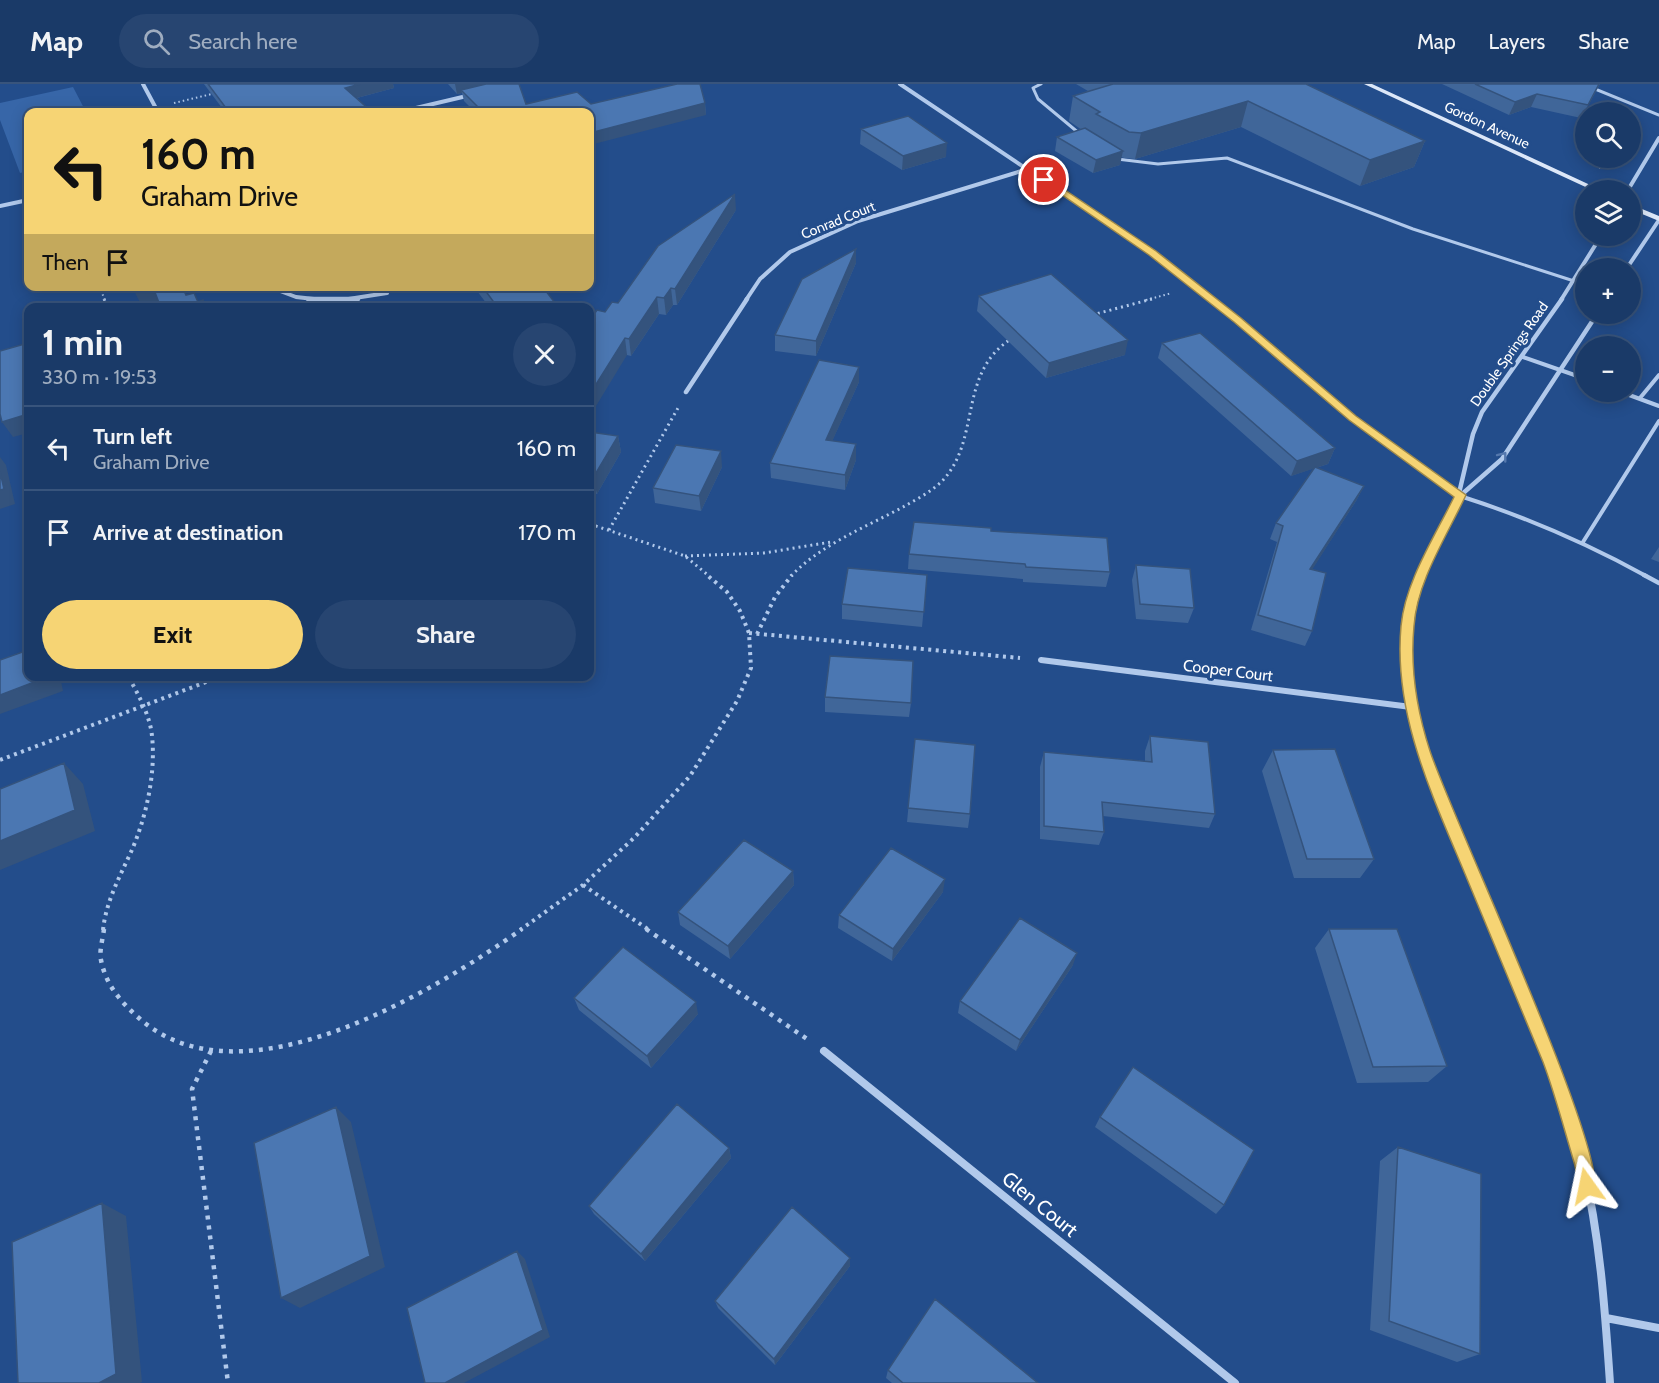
<!DOCTYPE html>
<html lang="en">
<head>
<meta charset="utf-8">
<style>
	body { margin:0; font-family:Cabin,sans-serif; background:#274571; color:#f1f3f6; height:100vh; display:flex; flex-direction:column; font-size:22px; white-space:nowrap }
	* { box-sizing:border-box; margin:0 }
	p { font-size:20px; color:#9fadc0 }
	.icon { flex:none; width:33px; height:33px; fill:none; stroke:currentColor; stroke-width:2; stroke-linecap:round; stroke-linejoin:round }
	.map { position:relative; flex:1; overflow:hidden }
	.drawer { position:absolute; left:24px; top:219px; width:570px; height:378px; display:flex; flex-direction:column; background:#1a3a68; border-radius:12px; box-shadow:0 3px 15px #0003,0 0 0 2px #38547c }
	.drawer>* { flex:none }
	.top-card { position:absolute; left:24px; top:24px; width:570px; height:183px; border-radius:12px; box-shadow:0 3px 15px #0003,0 0 0 2px #38547c; background:#f6d474; color:#111; overflow:hidden }
	.tools { position:absolute; left:1575px; top:18px; display:grid; gap:12px }
	.tools a { display:grid; place-items:center; width:66px; height:66px; border-radius:50%; background:#1a3a68; box-shadow:0 3px 15px #0003,0 0 0 2px #38547c; font-size:30px }
	.pin { position:absolute; display:grid; place-items:center; width:51px; height:51px; color:#fff; margin:-26px; border:3px solid #fff; border-radius:50%; box-shadow:0 2px 6px #0007 }
	.me { position:absolute; width:66px; margin:-33px; rotate:348deg; stroke-linejoin:round; filter:drop-shadow(0 0 4px #0008) }
	.turn { display:flex; align-items:center; gap:21px; height:126px; padding:0 18px; font-size:27px }
	.turn .icon { width:78px; height:78px; stroke-width:2.5 }
	.turn b { display:block; font-size:42px; line-height:51px }
	.then { display:flex; align-items:center; height:57px; padding:0 18px; background:#0003; gap:12px; font-size:22px }
	.round { display:grid; place-items:center; flex:none; width:63px; height:63px; border-radius:32px; background:#274571 }
	.headline { display:flex; align-items:center; justify-content:space-between; height:102px; padding:0 18px }
	h1 { font-size:36px; font-weight:800; line-height:45px }
	.primary-button { display:flex; gap:12px; margin-top:auto; padding:12px 18px }
	.primary-button a { flex:1; height:69px; border-radius:36px; background:#f6d474; color:#111; font-size:24px; font-weight:800; line-height:69px; text-align:center }
	.primary-button a+a { background:#274571; color:#f1f3f6 }
	ul { padding:0; list-style:none }
	li { display:flex; align-items:center; gap:18px; height:84px; padding:0 18px; border-top:2px solid #38547c }
	li div { flex:1 }
	li b { display:block; font-size:22px }
	li em { font-style:normal }
	header { display:flex; align-items:center; gap:36px; box-sizing:border-box; height:84px; padding:0 30px; background:#1a3a68; border-bottom:2px solid #38547c }
	header strong { font-size:28px }
	nav { display:flex; gap:33px; margin-inline-start:auto; font-size:21px }
	.search { width:420px; height:54px; background:#274571; display:flex; align-items:center; gap:15px; box-sizing:border-box; padding:0 21px; border-radius:33px; color:#9fadc0; font-size:22px }
	.map>svg:first-child { display:block }
	.green { fill:#3766a8 }
	.lines { fill:none; stroke-linecap:round; stroke-linejoin:round }
	.path-far3 { stroke:#b1c9eb; stroke-width:2; stroke-dasharray:1.5 3; stroke-linecap:butt }
	.path-far2 { stroke:#b1c9eb; stroke-width:3; stroke-dasharray:2 4; stroke-linecap:butt }
	.path-far1 { stroke:#b1c9eb; stroke-width:4; stroke-dasharray:3 4.5; stroke-linecap:butt }
	.path { stroke:#b1c9eb; stroke-width:4.5; stroke-dasharray:4 6; stroke-linecap:butt }
	.service-far2 { stroke:#b1c9eb; stroke-width:3 }
	.service-far1 { stroke:#b1c9eb; stroke-width:4 }
	.service { stroke:#b1c9eb; stroke-width:4.5 }
	.minor-far3 { stroke:#b1c9eb; stroke-width:4 }
	.minor-far2 { stroke:#b1c9eb; stroke-width:4.5 }
	.minor-far1 { stroke:#b1c9eb; stroke-width:6 }
	.minor { stroke:#b1c9eb; stroke-width:8 }
	.secondary { fill:#dce7f8; fill-rule:evenodd }
	.wall { fill:#406699 }
	.shaded-wall { fill:#34537d }
	.building { fill:#4b77b2; stroke:#34537d; stroke-width:1.5 }
	.oneway { stroke:#5578ad }
	.route { fill:#f6d474; stroke:#a08a4b; stroke-width:1.5 }
	.labels { text-anchor:middle; stroke-width:6; stroke-linejoin:round; paint-order:stroke }
	.far-street-label { font-size:14px; fill:#fff; stroke:#234d8b }
	.street-label { font-size:16px; fill:#fff; stroke:#234d8b }
	.near-street-label { font-size:20px; fill:#fff; stroke:#234d8b }
</style>
</head>
<body>
<header>
<strong>Map</strong>
<div class="search"><svg class="icon" aria-label="search" viewBox="0 0 24 24"><circle cx="10" cy="10" r="6"/><path d="M15 15l6 6"/></svg>Search here</div>
<nav><a>Map</a><a>Layers</a><a>Share</a></nav>
</header>
<div class="map">
<svg width="1659" height="1299" viewBox="0 0 1659 1299">
	<rect width="100%" height="100%" fill="#234d8b"/>
	<path class="green" d="M 73,3 L 86,28 L 28,28 L 28,87 L 20,89 L 0,36 L 0,19 Z"/>
	<g class="lines">
		<path class="path-far3" d="M 174,19 L 216,9
			M 1630,54 L 1638,42
			M 1599,84 L 1612,83 L 1618,74
			M 99,202 L 105,216
			M 1146,216 L 1172,209"/>
		<path class="path-far2" d="M 104,215 L 108,224
			M 1092,231 L 1152,215
			M 590,440 L 685,472 L 709,492
			M 609,446 L 678,324
			M 685,472 L 764,469 L 831,458
			M 791,492 C 822,460 864,444 903,423 C 917,415 933,407 944,395 C 981,353 958,289 1011,255"/>
		<path class="path-far1" d="M 749,549 L 1020,574
			M 757,550 L 775,513 L 792,491
			M 0,676 L 222,592
			M 583,801 L 649,846
			M 103,846 C 106,818 119,794 131,768 C 146,734 156,690 152,652 C 150,631 138,610 128,592
			M 520,846 L 583,801 L 635,753 L 690,692 L 737,617 L 751,584 L 749,549 L 740,527 L 727,508 L 707,491"/>
		<path class="path" d="M 104,845 C 103,854 99,867 101,876 C 106,902 122,919 140,935 C 242,1024 433,908 522,845
			M 646,845 L 807,955
			M 211,967 L 192,1005 L 228,1299"/>
		<path class="service-far2" d="M 1041,0 L 1033,4 L 1038,15 L 1080,50
			M 1583,0 L 1659,31
			M 1117,75 L 1158,80 L 1227,74 L 1413,145 L 1574,197"/>
		<path class="service-far1" d="M 1523,273 L 1586,295
			M 1621,308 L 1659,322
			M 1640,314 L 1659,291
			M 1460,412 C 1526,433 1586,459 1646,492
			M 1583,458 L 1659,337"/>
		<path class="service" d="M 1644,491 L 1659,499"/>
		<path class="minor-far3" d="M 143,0 L 158,28
			M 900,0 L 1152,169 L 1212,216
			M 399,28 L 471,11
			M 1628,106 L 1659,54
			M 0,122 L 28,116
			M 1627,184 L 1659,136
			M 267,202 L 296,213 L 323,216
			M 342,216 L 387,209
			M 746,216 L 760,195 L 790,168 L 858,137 L 1028,85
			M 1561,216 L 1601,152"/>
		<path class="minor-far2" d="M 308,215 L 358,215
			M 1210,215 L 1352,334 L 1460,412
			M 686,308 L 747,215
			M 1461,411 L 1502,375 L 1597,230
			M 1423,492 L 1456,422 L 1473,350 L 1482,328 L 1562,215"/>
		<path class="minor-far1" d="M 1423,491 C 1386,573 1419,658 1451,736 C 1466,773 1482,810 1497,846
			M 1041,576 L 1411,623"/>
		<path class="minor" d="M 1496,845 C 1528,922 1563,999 1583,1081 C 1600,1153 1605,1226 1610,1299
			M 824,967 L 1235,1299
			M 1606,1234 L 1659,1244"/>
		<path class="secondary" d="M 1364,0 L 1372,0 L 1601,106 L 1592,106 Z
			M 1630,120 L 1659,132 L 1659,137 L 1630,125 Z"/>
	</g>
	<path class="wall" d="M 204,0 L 393,0 L 394,4 L 357,14 L 372,28 L 225,28 Z
		M 448,0 L 519,0 L 526,20 L 705,19 L 706,31 L 590,28 L 475,28 L 464,17 L 462,9 L 457,10 Z
		M 1076,0 L 1306,0 L 1425,57 L 1414,83 L 1360,102 L 1241,43 L 1135,75 L 1124,74 L 1121,73 L 1120,81 L 1093,89 L 1055,67 L 1057,53 L 1082,46 L 1069,37 L 1073,12 L 1088,7 Z
		M 1442,0 L 1600,0 L 1581,34 L 1531,23 L 1509,31 Z
		M 861,45 L 946,73 L 902,86 L 860,60 Z
		M 736,126 L 677,221 L 673,221 L 666,231 L 659,230 L 631,272 L 627,271 L 605,228 L 618,219 Z
		M 856,165 L 856,179 L 816,272 L 775,267 L 775,251 Z
		M 476,202 L 542,202 L 559,224 L 490,224 L 477,207 Z
		M 979,212 L 1125,271 L 1046,294 L 977,227 Z
		M 1162,259 L 1335,364 L 1328,380 L 1316,384 L 1364,402 L 1356,417 L 1312,485 L 1312,547 L 1305,562 L 1251,546 L 1277,458 L 1270,455 L 1276,439 L 1314,384 L 1291,392 L 1158,274 Z
		M 859,283 L 859,298 L 832,357 L 856,376 L 845,406 L 771,394 L 770,379 Z
		M 590,348 L 618,352 L 621,368 L 597,410 L 590,408 Z
		M 722,383 L 701,427 L 655,419 L 653,404 Z
		M 991,447 L 1110,488 L 1106,503 L 1023,498 L 1023,495 L 908,485 L 909,470 Z
		M 1659,463 L 1659,478 L 1651,475 Z
		M 1136,481 L 1194,524 L 1188,539 L 1136,535 L 1132,496 Z
		M 927,491 L 922,543 L 842,535 L 842,520 Z
		M 825,613 L 911,619 L 909,633 L 825,628 Z
		M 1150,652 L 1215,730 L 1209,744 L 1103,732 L 1104,748 L 1099,761 L 1040,755 L 1040,683 L 1044,668 L 1145,677 L 1145,667 Z
		M 915,655 L 970,730 L 968,744 L 907,738 Z
		M 1273,666 L 1374,775 L 1360,794 L 1294,794 L 1262,687 Z
		M 793,787 L 794,801 L 730,875 L 680,841 L 678,828 Z
		M 943,808 L 892,877 L 838,844 L 839,831 Z
		M 1329,845 L 1447,982 L 1428,998 L 1357,999 L 1315,864 Z
		M 1073,881 L 1016,967 L 958,929 L 960,917 Z
		M 574,914 L 698,930 L 651,984 L 579,926 Z
		M 1100,1033 L 1224,1121 L 1216,1130 L 1095,1043 Z
		M 1398,1063 L 1480,1270 L 1457,1278 L 1370,1246 L 1380,1077 Z
		M 729,1064 L 731,1074 L 645,1177 L 594,1130 L 589,1122 Z
		M 850,1174 L 850,1182 L 775,1281 L 718,1224 L 715,1217 Z
		M 888,1286 L 1038,1299 L 892,1299 L 886,1294 Z"/>
	<path class="shaded-wall" d="M 360,0 L 393,0 L 394,4 L 349,16 L 345,4 Z
		M 455,0 L 500,0 L 461,6 L 462,9 L 457,10 Z
		M 1537,10 L 1531,23 L 1509,31 L 1515,18 Z
		M 1248,17 L 1241,43 L 1135,75 L 1141,49 Z
		M 705,19 L 706,31 L 590,61 L 590,49 Z
		M 1425,57 L 1414,83 L 1360,102 L 1370,76 Z
		M 947,59 L 946,73 L 902,86 L 903,72 Z
		M 1123,67 L 1120,81 L 1093,89 L 1096,76 Z
		M 735,110 L 736,126 L 677,221 L 675,205 Z
		M 856,165 L 856,179 L 816,272 L 816,257 Z
		M 153,203 L 160,218 L 142,222 L 134,207 Z
		M 671,204 L 673,221 L 666,231 L 664,214 Z
		M 657,213 L 659,230 L 631,272 L 629,255 Z
		M 625,254 L 627,271 L 590,332 L 590,310 Z
		M 1128,256 L 1125,271 L 1046,294 L 1049,279 Z
		M 859,283 L 859,298 L 826,371 L 826,356 Z
		M 28,330 L 28,349 L 13,353 L 2,338 Z
		M 618,352 L 621,368 L 597,410 L 593,394 Z
		M 856,360 L 856,376 L 845,406 L 845,391 Z
		M 1335,364 L 1328,380 L 1291,392 L 1297,377 Z
		M 721,367 L 722,383 L 701,427 L 699,412 Z
		M 0,373 L 6,381 L 15,420 L 0,425 Z
		M 1364,402 L 1356,417 L 1303,500 L 1310,485 Z
		M 50,592 L 60,592 L 63,607 L 0,630 L 0,611 Z
		M 64,679 L 83,700 L 95,747 L 0,786 L 0,757 Z
		M 793,787 L 794,801 L 730,875 L 728,862 Z
		M 945,795 L 943,808 L 892,877 L 893,865 Z
		M 1077,869 L 1073,881 L 1016,967 L 1020,956 Z
		M 696,918 L 698,930 L 651,984 L 647,972 Z
		M 336,1023 L 351,1038 L 385,1183 L 300,1224 L 281,1214 Z
		M 729,1064 L 731,1074 L 645,1177 L 641,1170 Z
		M 102,1119 L 126,1132 L 142,1298 L 140,1299 L 99,1299 Z
		M 517,1167 L 525,1175 L 550,1253 L 464,1299 L 445,1299 Z
		M 850,1174 L 850,1182 L 775,1281 L 774,1275 Z"/>
	<path class="building" d="M 208,0 L 360,0 L 345,4 L 372,28 L 229,28 Z
		M 486,0 L 519,0 L 526,20 L 577,8 L 591,20 L 677,0 L 700,0 L 705,19 L 590,49 L 590,28 L 483,28 L 461,6 Z
		M 1113,0 L 1306,0 L 1425,57 L 1370,76 L 1248,17 L 1141,49 L 1129,48 L 1096,30 L 1100,28 L 1073,12 Z
		M 1475,0 L 1599,0 L 1588,21 L 1537,10 L 1515,18 Z
		M 908,32 L 947,59 L 903,72 L 861,45 Z
		M 1085,44 L 1123,67 L 1096,76 L 1057,53 Z
		M 735,110 L 675,205 L 671,204 L 664,214 L 657,213 L 629,255 L 625,254 L 590,310 L 590,236 L 597,226 L 605,228 L 612,218 L 618,219 L 658,162 Z
		M 856,165 L 816,257 L 775,251 L 802,195 Z
		M 1051,190 L 1128,256 L 1049,279 L 979,212 Z
		M 132,202 L 182,202 L 186,211 L 194,209 L 198,218 L 203,216 L 206,224 L 161,224 L 153,203 L 134,207 Z
		M 482,202 L 542,202 L 559,224 L 498,224 Z
		M 1200,249 L 1335,364 L 1297,377 L 1162,259 Z
		M 28,259 L 28,330 L 2,338 L 0,330 L 0,267 Z
		M 819,276 L 859,283 L 826,356 L 856,360 L 845,391 L 770,379 Z
		M 590,348 L 618,352 L 593,394 L 590,394 Z
		M 676,361 L 721,367 L 699,412 L 653,404 Z
		M 1315,383 L 1364,402 L 1310,485 L 1326,489 L 1312,547 L 1258,531 L 1283,442 L 1276,439 Z
		M 0,388 L 4,405 L 0,406 Z
		M 914,438 L 991,444 L 991,447 L 1107,454 L 1110,488 L 1026,483 L 1025,480 L 909,470 Z
		M 1136,481 L 1190,485 L 1194,524 L 1140,520 Z
		M 848,484 L 927,491 L 924,528 L 842,520 Z
		M 28,566 L 28,592 L 50,592 L 0,611 L 0,576 Z
		M 830,572 L 913,577 L 911,619 L 825,613 Z
		M 1150,652 L 1208,658 L 1215,730 L 1102,718 L 1104,748 L 1044,742 L 1044,668 L 1152,678 Z
		M 915,655 L 975,661 L 970,730 L 908,724 Z
		M 1335,665 L 1374,775 L 1307,775 L 1273,666 Z
		M 64,679 L 75,726 L 0,757 L 0,705 Z
		M 744,756 L 793,787 L 728,862 L 678,828 Z
		M 891,764 L 945,795 L 893,865 L 839,831 Z
		M 1020,834 L 1077,869 L 1020,956 L 960,917 Z
		M 1329,845 L 1397,845 L 1447,982 L 1373,983 Z
		M 623,863 L 696,918 L 647,972 L 574,914 Z
		M 1133,983 L 1254,1066 L 1224,1121 L 1100,1033 Z
		M 677,1020 L 729,1064 L 641,1170 L 589,1122 Z
		M 336,1023 L 370,1172 L 281,1214 L 254,1059 Z
		M 1398,1063 L 1481,1090 L 1480,1270 L 1389,1237 Z
		M 102,1119 L 116,1290 L 99,1299 L 18,1299 L 12,1158 Z
		M 792,1123 L 850,1174 L 774,1275 L 715,1217 Z
		M 517,1167 L 543,1246 L 445,1299 L 425,1299 L 407,1224 Z
		M 935,1215 L 1038,1299 L 903,1299 L 888,1286 Z"/>
	<defs><path id="oneway-chevron" d="M-2-3.5L2.5 0L-2 3.5" fill="none" stroke-width="1.6" stroke-linecap="round" stroke-linejoin="round" transform="scale(1.5)"/></defs>
	<use class="oneway" href="#oneway-chevron" transform="translate(1503 372) rotate(-52)"/>
	<path class="route" d="M 1042,94 L 1047,94 L 1156,167 L 1241,234 L 1356,332 L 1466,411 C 1447,452 1417,497 1414,542 C 1410,585 1417,627 1430,667 C 1452,734 1610,1069 1594,1109 L 1587,1112 L 1581,1109 C 1577,1099 1577,1088 1574,1078 C 1564,1045 1555,1010 1543,978 C 1517,915 1491,853 1465,790 C 1432,711 1393,630 1401,542 C 1405,498 1435,452 1454,413 L 1349,336 L 1234,238 L 1149,171 L 1042,97 Z"/>
	<g class="labels">
		<g class="far-street-label">
			<text transform="translate(1487 41) rotate(25)" y="5">Gordon Avenue</text>
			<text transform="translate(838 136) rotate(-22)" y="5">Conrad Court</text>
			<text transform="translate(1509 270) rotate(-55)" y="5">Double Springs Road</text>
		</g>
		<g class="street-label">
			<text transform="translate(1228 586) rotate(7)" y="6">Cooper Court</text>
		</g>
		<g class="near-street-label">
			<text transform="translate(1040 1120) rotate(39)" y="7">Glen Court</text>
		</g>
	</g>
</svg>
<div class="tools">
<a><svg class="icon" aria-label="search" viewBox="0 0 24 24"><circle cx="10" cy="10" r="6"/><path d="M15 15l6 6"/></svg></a>
<a><svg class="icon" aria-label="layers" viewBox="0 0 24 24"><path d="M12 4l9 5-9 5-9-5zM3 14l9 5 9-5"/></svg></a>
<a>+</a>
<a>−</a>
</div>
<div class="pin" style="left:1044px;top:96px;background:#d93025"><svg class="icon" aria-label="arrive" viewBox="0 0 24 24"><path d="M6 21V4h12l-3 4 3 4H6"/></svg></div>
<svg class="me" style="left:1587px;top:1102px" viewBox="-20 -20 40 40"><path d="M0-17L14 15 0 8-14 15z" fill="#f6d474" stroke="#fff" stroke-width="4"/></svg>
<div class="top-card">
<div class="turn"><svg class="icon" aria-label="left" viewBox="0 0 24 24"><path d="M17 20v-9H6M10 6l-5 5 5 5"/></svg><div><b>160 m</b>Graham Drive</div></div>
<div class="then">Then<svg class="icon" aria-label="arrive" viewBox="0 0 24 24"><path d="M6 21V4h12l-3 4 3 4H6"/></svg></div>
</div>
<section class="drawer">
<div class="headline"><div><h1>1 min</h1><p>330 m · 19:53</p></div><a class="round"><svg class="icon" aria-label="close" viewBox="0 0 24 24"><path d="M6 6l12 12M18 6L6 18"/></svg></a></div>
<ul>
<li><svg class="icon" aria-label="left" viewBox="0 0 24 24"><path d="M17 20v-9H6M10 6l-5 5 5 5"/></svg><div><b>Turn left</b><p>Graham Drive</p></div><em>160 m</em></li>
<li><svg class="icon" aria-label="arrive" viewBox="0 0 24 24"><path d="M6 21V4h12l-3 4 3 4H6"/></svg><div><b>Arrive at destination</b></div><em>170 m</em></li>
</ul>
<div class="primary-button"><a>Exit</a><a>Share</a></div>
</section>
</div>
</body>
</html>
